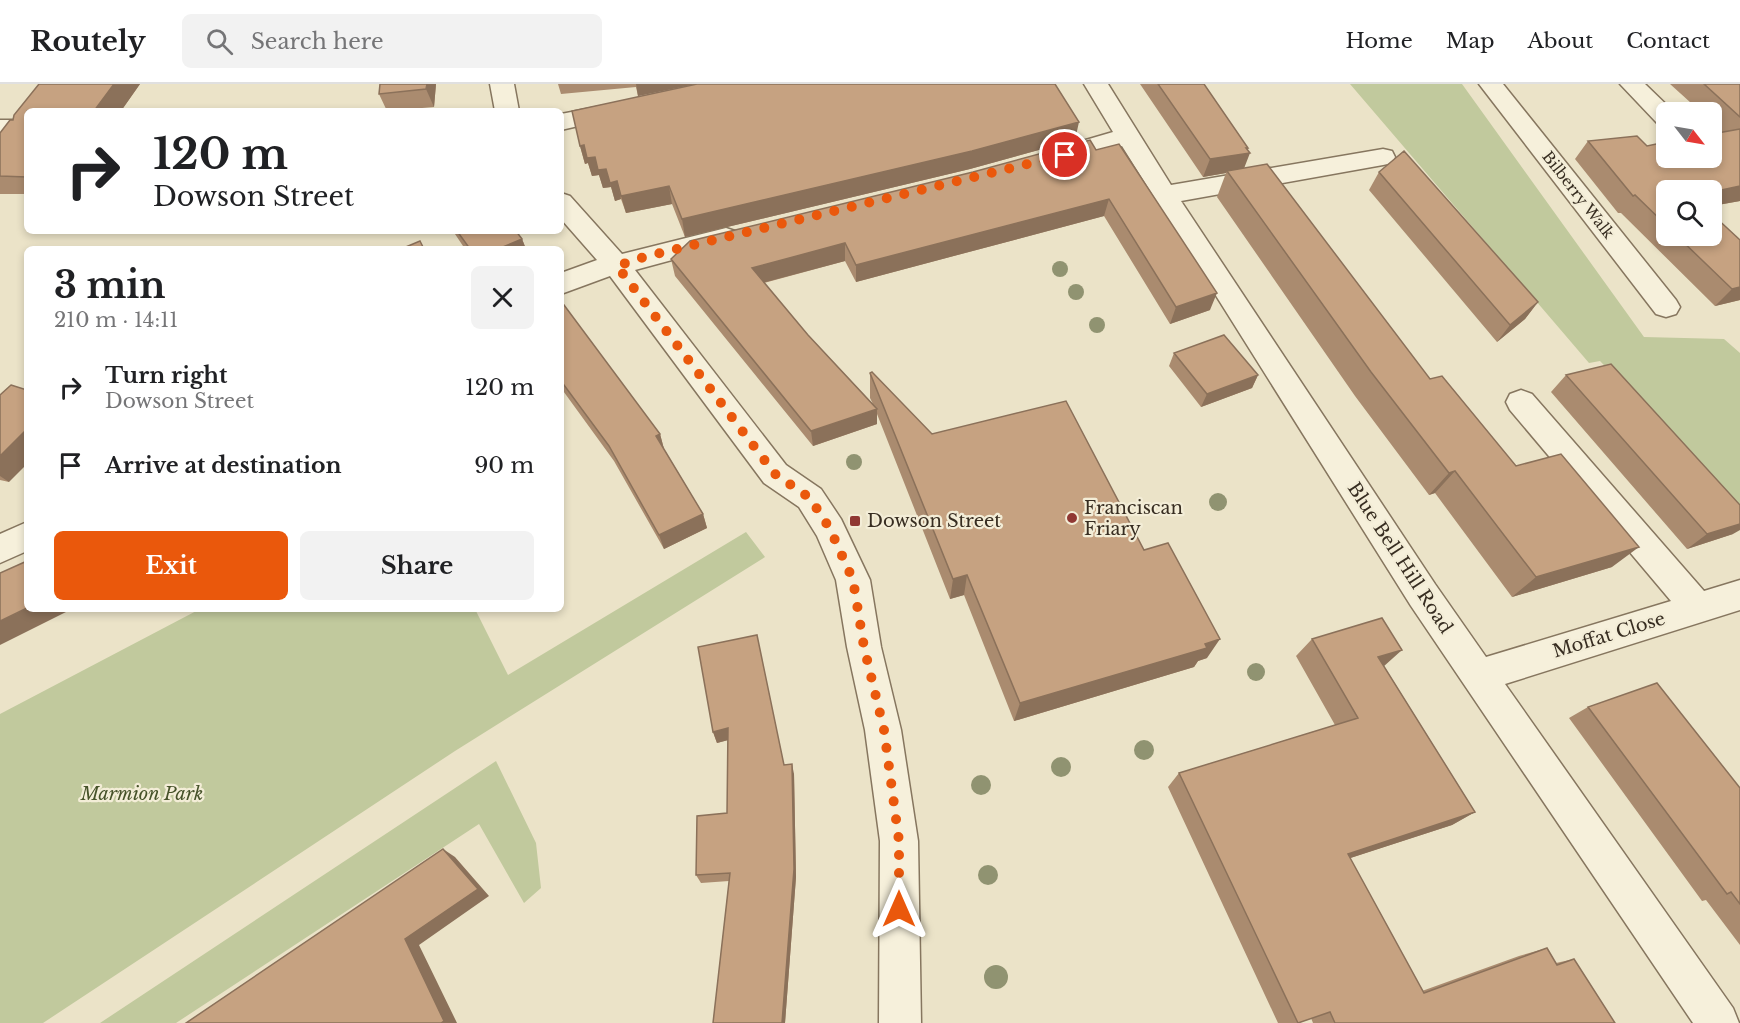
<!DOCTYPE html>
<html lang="en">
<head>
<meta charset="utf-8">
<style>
	body { margin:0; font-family:"Libre Baskerville",serif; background:#f2f2f2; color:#202124; height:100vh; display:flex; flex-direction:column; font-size:22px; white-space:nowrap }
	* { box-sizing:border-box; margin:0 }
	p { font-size:20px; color:#757577 }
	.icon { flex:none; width:33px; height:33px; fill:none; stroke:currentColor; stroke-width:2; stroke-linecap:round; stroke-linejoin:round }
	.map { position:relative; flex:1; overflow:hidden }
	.details { position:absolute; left:24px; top:162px; width:540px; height:366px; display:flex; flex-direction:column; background:#fff; border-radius:9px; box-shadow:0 3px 9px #0003 }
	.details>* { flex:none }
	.top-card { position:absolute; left:24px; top:24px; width:540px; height:126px; border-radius:9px; box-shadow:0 3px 9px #0003; background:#fff; color:#202124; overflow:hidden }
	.needle { width:39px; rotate:121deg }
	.fabs { position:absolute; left:1656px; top:18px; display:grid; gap:12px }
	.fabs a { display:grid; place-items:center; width:66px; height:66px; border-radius:9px; background:#fff; box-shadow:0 3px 9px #0003; font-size:30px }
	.pin { position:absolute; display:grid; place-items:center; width:51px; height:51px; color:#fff; margin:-26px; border:3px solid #fff; border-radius:50%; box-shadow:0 2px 6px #0007 }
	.me { position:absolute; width:66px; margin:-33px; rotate:0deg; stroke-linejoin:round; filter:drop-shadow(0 0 4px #0008) }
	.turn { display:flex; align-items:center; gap:21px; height:126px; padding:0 30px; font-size:27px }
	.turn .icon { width:78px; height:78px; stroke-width:2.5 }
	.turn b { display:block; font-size:42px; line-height:51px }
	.round { display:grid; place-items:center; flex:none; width:63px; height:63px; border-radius:9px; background:#f2f2f2 }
	.head { display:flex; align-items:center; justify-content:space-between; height:102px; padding:0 30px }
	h1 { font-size:36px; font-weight:700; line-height:45px }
	.primary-button { display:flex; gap:12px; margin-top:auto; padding:12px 30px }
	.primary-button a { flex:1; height:69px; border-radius:9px; background:#ea580c; color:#fff; font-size:24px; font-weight:700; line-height:69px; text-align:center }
	.primary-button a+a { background:#f2f2f2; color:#202124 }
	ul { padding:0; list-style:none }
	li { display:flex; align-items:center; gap:18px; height:78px; padding:0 30px }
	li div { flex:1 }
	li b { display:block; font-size:22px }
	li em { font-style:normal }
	header { display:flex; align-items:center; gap:36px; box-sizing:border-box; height:84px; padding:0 30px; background:#fff; border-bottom:2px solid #e0e0e0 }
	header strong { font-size:28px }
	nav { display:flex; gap:33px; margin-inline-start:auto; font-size:21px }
	.search { width:420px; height:54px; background:#f2f2f2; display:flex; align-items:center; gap:15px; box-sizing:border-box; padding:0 21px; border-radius:9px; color:#757577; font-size:22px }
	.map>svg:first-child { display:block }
	.green { fill:#c1c99d }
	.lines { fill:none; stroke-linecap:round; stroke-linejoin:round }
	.street-casing { stroke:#86765f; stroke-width:3 }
	.street { fill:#f6f0db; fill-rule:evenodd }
	.tree { fill:#909371 }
	.wall { fill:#aa8b6f }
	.shaded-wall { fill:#8b715a }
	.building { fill:#c6a281; stroke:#8b715a; stroke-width:1.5 }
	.route { stroke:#ea580c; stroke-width:10; stroke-dasharray:0 18 }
	.poi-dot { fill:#903833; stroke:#f3edd7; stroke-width:2 }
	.labels { text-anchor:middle; stroke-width:4.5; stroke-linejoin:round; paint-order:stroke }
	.far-street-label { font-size:15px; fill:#372d21; stroke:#f3edd7 }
	.poi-label { font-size:18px; fill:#372d21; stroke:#f3edd7; text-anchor:start }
	.street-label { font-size:18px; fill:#372d21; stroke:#f3edd7 }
	.park-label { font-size:18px; font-style:italic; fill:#465229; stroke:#f3edd7 }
</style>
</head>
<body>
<header>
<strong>Routely</strong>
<div class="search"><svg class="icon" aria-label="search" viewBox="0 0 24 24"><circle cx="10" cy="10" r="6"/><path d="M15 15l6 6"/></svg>Search here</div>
<nav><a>Home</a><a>Map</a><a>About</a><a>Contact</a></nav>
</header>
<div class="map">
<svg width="1740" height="939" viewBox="0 0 1740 939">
	<rect width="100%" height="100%" fill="#ebe3c8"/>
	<path class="green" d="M 1350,0 L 1462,0 L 1644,253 L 1724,255 L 1740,269 L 1740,423 L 1600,277 L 1589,279 Z
		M 746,448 L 765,473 L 455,667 L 43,939 L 0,939 L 0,630 L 200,525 L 475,525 L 508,591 Z
		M 496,677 L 536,759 L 541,804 L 524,819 L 479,740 L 176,939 L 100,939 Z"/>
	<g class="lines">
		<defs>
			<path id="street" d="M 490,0 L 514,0 L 519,27 L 495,27 Z
				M 1084,0 L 1108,0 L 1171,101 L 1383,65 L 1392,67 L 1395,73 L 1392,79 L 1383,81 L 1181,117 L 1435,500 L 1486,573 L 1671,517 L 1510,326 L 1506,318 L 1510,310 L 1521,306 L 1532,310 L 1704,507 L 1740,496 L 1740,526 L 1505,600 L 1733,924 L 1739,939 L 1693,939 L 1411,522 L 1122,62 L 1050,83 L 1041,81 L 1038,75 L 1041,69 L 1113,48 Z
				M 1479,0 L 1503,0 L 1676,216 L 1680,223 L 1676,230 L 1666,233 L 1656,230 Z
				M 1620,0 L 1645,0 L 1674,28 L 1666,28 L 1666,41 L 1657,39 Z
				M 618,19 L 626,21 L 630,26 L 626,31 L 561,46 L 561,30 Z
				M 0,36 L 27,36 L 27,52 L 0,52 Z
				M 561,109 L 570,112 L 622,170 L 726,144 L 735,147 L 739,153 L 735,159 L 635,186 L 786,381 L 821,405 L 841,435 L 870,496 L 881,563 L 901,646 L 918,757 L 921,939 L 879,939 L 880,757 L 865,646 L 847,563 L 836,496 L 817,452 L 799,423 L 764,399 L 610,192 L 561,210 L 561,189 L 597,176 L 561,135 Z
				M 27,438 L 27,467 L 0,479 L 0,450 Z"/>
		</defs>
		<use href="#street" class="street-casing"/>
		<use href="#street" class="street"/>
	</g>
	<g class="tree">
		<circle cx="1060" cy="185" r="8"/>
		<circle cx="1076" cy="208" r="8"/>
		<circle cx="1097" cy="241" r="8"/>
		<circle cx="854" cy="378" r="8"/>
		<circle cx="1218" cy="418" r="9"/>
		<circle cx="1256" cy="588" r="9"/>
		<circle cx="1144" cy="666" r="10"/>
		<circle cx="1061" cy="683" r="10"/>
		<circle cx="981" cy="701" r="10"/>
		<circle cx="988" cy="791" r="10"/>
		<circle cx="996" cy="893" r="12"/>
	</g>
	<path class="wall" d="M 39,0 L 140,0 L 121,27 L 27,27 L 27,110 L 0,110 L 0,49 L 13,36 Z
		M 436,0 L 434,23 L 387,27 L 379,10 Z
		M 558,0 L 696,0 L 638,12 L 636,3 L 561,10 Z
		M 1140,0 L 1204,0 L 1247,65 L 1244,84 L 1430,295 L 1516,382 L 1612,483 L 1512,513 L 1435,409 L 1429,411 L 1355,312 L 1217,113 L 1226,89 L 1203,93 Z
		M 1670,0 L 1740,0 L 1740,117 L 1712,122 L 1666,106 L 1666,152 L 1712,152 L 1740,156 L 1740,216 L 1715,222 L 1621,129 L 1618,129 L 1575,75 L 1588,57 L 1647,62 L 1722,48 L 1712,39 L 1712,28 L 1701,28 Z
		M 1075,56 L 970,85 L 685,153 L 672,120 L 626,129 L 621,115 L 615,117 L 611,103 L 603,104 L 599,91 L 592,92 L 588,79 L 585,80 L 580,62 Z
		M 1096,66 L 1210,226 L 1170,240 L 1104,132 L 856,198 L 845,177 L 764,199 L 808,251 L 873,320 L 870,314 L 870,289 L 932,350 L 1144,466 L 1207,574 L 1198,577 L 1194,583 L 1014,637 L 964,511 L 950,515 L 877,330 L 877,340 L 813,362 L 675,192 L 671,175 Z
		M 1379,88 L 1538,218 L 1525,235 L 1497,258 L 1369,106 Z
		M 453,147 L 516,147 L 522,155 L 526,165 L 465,165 Z
		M 561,222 L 660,350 L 664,365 L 703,430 L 707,444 L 664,465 L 614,377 L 561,304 Z
		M 1174,269 L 1258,291 L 1252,304 L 1201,323 L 1169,282 Z
		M 1566,291 L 1733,450 L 1687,465 L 1551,308 Z
		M 0,311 L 9,398 L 0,396 Z
		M 1312,555 L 1384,582 L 1475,728 L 1452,741 L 1350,774 L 1422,907 L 1519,872 L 1547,864 L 1556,879 L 1574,875 L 1615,939 L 1313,939 L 1311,934 L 1298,939 L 1278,939 L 1168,703 L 1179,689 L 1335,641 L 1296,572 Z
		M 1588,623 L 1740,704 L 1740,861 L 1706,816 L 1702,817 L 1569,634 Z
		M 713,648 L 784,681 L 794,690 L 796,793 L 785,939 L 713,939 L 729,797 L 701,799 L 696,791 L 727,729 L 728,656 L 717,659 Z"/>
	<path class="shaded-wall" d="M 114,0 L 140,0 L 121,27 L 94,27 Z
		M 427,0 L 436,0 L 434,23 L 426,5 Z
		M 636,0 L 696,0 L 638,12 Z
		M 1079,38 L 1075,56 L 970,85 L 685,153 L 682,135 Z
		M 584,61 L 606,85 L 611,103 L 603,104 L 599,91 L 592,92 L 588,79 L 585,80 L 580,62 Z
		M 1248,64 L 1246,69 L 1250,69 L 1243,87 L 1227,87 L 1226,89 L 1203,93 L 1210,75 Z
		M 617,97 L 621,115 L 615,117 L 610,99 Z
		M 669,102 L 672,120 L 626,129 L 621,112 Z
		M 1740,102 L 1740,117 L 1712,122 L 1712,108 Z
		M 1109,115 L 1104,132 L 856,198 L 856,181 Z
		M 522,155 L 526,165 L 498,165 Z
		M 845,159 L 845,177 L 754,201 L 752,184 Z
		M 1740,203 L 1740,216 L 1715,222 L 1732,205 Z
		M 1217,209 L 1210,226 L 1170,240 L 1176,223 Z
		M 1538,218 L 1525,235 L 1497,258 L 1510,241 Z
		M 1258,291 L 1252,304 L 1201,323 L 1207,310 Z
		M 877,325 L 877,340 L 813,362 L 811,347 Z
		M 27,345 L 27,380 L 9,398 L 0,392 L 0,372 Z
		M 660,350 L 664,365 L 656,352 Z
		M 1455,387 L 1435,409 L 1429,411 L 1449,389 Z
		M 703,430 L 707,444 L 664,465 L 659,451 Z
		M 1740,440 L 1740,446 L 1733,450 L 1687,465 L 1707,450 Z
		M 1639,463 L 1612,483 L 1512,513 L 1536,493 Z
		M 967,491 L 964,511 L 950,515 L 953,495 Z
		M 27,524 L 27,525 L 72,525 L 0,561 L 0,537 Z
		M 1220,555 L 1207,574 L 1198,577 L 1194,583 L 1014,637 L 1020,619 Z
		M 1402,566 L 1383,583 L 1378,573 Z
		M 728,644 L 732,655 L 717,659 L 713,648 Z
		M 792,680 L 794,690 L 796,793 L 785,939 L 782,939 Z
		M 1475,728 L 1452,741 L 1329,781 L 1348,770 Z
		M 443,765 L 455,773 L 489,812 L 419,861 L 457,939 L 441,939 L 405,855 Z"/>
	<path class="building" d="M 39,0 L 114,0 L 94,27 L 27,27 L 27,93 L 0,92 L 0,49 L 10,36 L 13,36 L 14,31 Z
		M 380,0 L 427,0 L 426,5 L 379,10 Z
		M 697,0 L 1055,0 L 1079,38 L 972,67 L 682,135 L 669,102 L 621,112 L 617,97 L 610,99 L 606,85 L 598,86 L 595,73 L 587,74 L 584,61 L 580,62 L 572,27 Z
		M 1158,0 L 1204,0 L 1248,64 L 1246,64 L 1250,69 L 1210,75 Z
		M 1704,0 L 1740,0 L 1740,33 Z
		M 1740,45 L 1740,102 L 1712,108 L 1712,106 L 1666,106 L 1666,141 L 1635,111 L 1633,112 L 1588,57 L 1637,52 L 1647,62 L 1666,58 L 1666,74 L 1712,74 L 1712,50 Z
		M 1090,56 L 1096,66 L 1119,60 L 1217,209 L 1176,223 L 1109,115 L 856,181 L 845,159 L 752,184 L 808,251 L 877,325 L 811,347 L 671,175 L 690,157 L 973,88 Z
		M 1404,67 L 1538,218 L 1510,241 L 1379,88 Z
		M 1267,80 L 1430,295 L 1442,292 L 1516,382 L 1561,370 L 1639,463 L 1536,493 L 1455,387 L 1449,389 L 1371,288 L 1227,87 Z
		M 1712,130 L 1740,156 L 1740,203 L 1732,205 L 1677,152 L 1712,152 Z
		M 457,147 L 516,147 L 522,155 L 498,165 L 470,165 Z
		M 420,157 L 424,165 L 401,165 Z
		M 564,221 L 660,350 L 656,352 L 703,430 L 659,451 L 609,362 L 561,297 L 561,222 Z
		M 1224,251 L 1258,291 L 1207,310 L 1174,269 Z
		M 1611,280 L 1740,421 L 1740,440 L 1707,450 L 1566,291 Z
		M 872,288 L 932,350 L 1066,317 L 1144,466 L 1168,459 L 1220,555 L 1205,560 L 1207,564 L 1020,619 L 967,491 L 953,495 L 870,289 Z
		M 11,301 L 27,306 L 27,345 L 0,372 L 0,311 Z
		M 27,477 L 27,524 L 0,537 L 0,489 Z
		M 1382,534 L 1402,566 L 1378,573 L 1475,728 L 1348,770 L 1424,909 L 1547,864 L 1557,881 L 1574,875 L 1615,939 L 1335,939 L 1330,928 L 1298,939 L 1179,689 L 1358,634 L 1312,555 Z
		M 757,551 L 784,681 L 792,680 L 794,785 L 782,939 L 713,939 L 730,789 L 696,791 L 697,732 L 727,729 L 728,644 L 713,648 L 698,563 Z
		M 1657,599 L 1740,704 L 1740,820 L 1731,808 L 1727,810 L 1588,623 Z
		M 443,765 L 478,805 L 405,855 L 444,937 L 441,939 L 186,939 Z"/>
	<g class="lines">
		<path class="route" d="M 899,825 L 899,757 L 884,646 L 864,563 L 853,496 L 830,445 L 810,414 L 775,390 L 617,182 L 644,173 L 1065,71"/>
	</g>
	<g class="poi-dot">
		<circle cx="1072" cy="434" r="6"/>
		<rect x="849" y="431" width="12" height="12" rx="3"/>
	</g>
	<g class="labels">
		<g class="far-street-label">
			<text transform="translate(1578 111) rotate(52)" y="5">Bilberry Walk</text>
		</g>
		<g class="poi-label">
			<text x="1084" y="430">Franciscan<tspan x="1084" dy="21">Friary</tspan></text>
			<text x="867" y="443">Dowson Street</text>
		</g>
		<g class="street-label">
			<text transform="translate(1400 474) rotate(57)" y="6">Blue Bell Hill Road</text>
			<text transform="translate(1609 551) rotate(-17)" y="6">Moffat Close</text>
		</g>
		<g class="park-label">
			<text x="142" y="716">Marmion Park</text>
		</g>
	</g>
</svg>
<div class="fabs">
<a><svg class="needle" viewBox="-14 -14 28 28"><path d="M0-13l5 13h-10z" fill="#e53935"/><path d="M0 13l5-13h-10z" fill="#757577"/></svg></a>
<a><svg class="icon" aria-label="search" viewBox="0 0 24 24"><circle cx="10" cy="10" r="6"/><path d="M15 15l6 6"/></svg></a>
</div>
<div class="pin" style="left:1065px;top:71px;background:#d93025"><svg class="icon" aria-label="arrive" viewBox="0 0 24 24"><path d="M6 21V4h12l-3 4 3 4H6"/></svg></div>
<svg class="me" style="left:899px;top:825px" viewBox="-20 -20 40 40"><path d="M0-17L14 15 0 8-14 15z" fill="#ea580c" stroke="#fff" stroke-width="4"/></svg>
<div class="top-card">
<div class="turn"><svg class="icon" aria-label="right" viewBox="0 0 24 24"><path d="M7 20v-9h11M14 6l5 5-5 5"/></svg><div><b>120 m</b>Dowson Street</div></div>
</div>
<section class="details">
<div class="head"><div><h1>3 min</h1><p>210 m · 14:11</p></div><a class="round"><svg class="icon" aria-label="close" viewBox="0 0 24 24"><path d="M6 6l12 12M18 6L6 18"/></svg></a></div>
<ul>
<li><svg class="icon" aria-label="right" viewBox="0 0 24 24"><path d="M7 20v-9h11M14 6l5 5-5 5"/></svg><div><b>Turn right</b><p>Dowson Street</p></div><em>120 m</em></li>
<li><svg class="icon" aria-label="arrive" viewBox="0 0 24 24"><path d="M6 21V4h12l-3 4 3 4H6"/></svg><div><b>Arrive at destination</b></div><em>90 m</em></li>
</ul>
<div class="primary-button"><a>Exit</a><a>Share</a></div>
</section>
</div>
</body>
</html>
